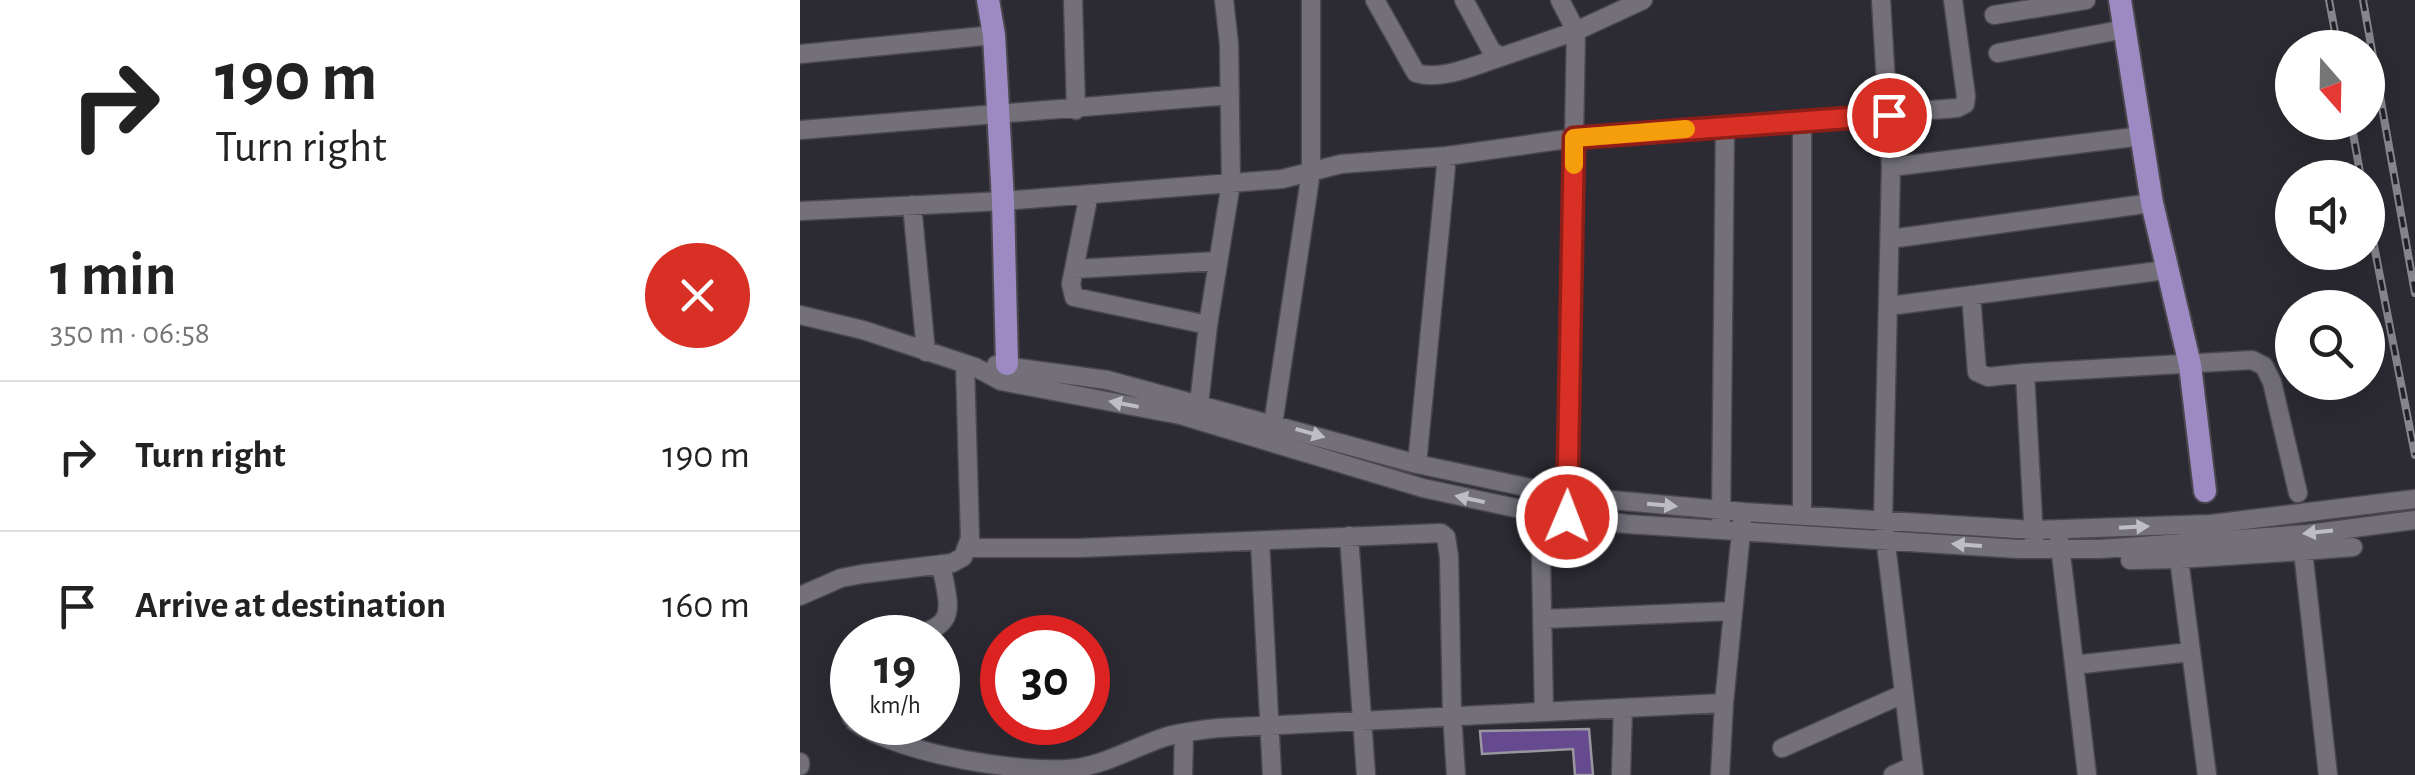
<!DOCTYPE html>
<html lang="en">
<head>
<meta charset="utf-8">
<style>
	body { margin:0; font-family:"Alegreya Sans",sans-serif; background:#f6f6f6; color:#222; height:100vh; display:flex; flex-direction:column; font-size:38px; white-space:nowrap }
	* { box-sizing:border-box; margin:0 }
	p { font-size:32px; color:#767676 }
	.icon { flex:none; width:55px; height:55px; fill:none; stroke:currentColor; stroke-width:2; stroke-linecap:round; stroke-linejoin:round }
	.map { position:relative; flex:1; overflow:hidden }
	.details { display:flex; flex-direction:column; background:#fff; width:800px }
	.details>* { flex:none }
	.banner { background:#fff; color:#222; overflow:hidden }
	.needle { width:65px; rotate:160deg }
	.tools { position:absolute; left:1475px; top:30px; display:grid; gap:20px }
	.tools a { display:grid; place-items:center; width:110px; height:110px; border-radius:50%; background:#fff; box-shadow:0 10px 40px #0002; font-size:50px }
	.speed { position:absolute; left:30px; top:615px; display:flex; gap:20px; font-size:50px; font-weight:700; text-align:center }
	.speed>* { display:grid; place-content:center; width:130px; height:130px; border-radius:50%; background:#fff; box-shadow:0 10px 40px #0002; line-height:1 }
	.speed small { font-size:25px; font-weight:400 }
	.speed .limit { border:15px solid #d22; background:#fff; color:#111 }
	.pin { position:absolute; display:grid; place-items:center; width:85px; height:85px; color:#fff; margin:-42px; border:5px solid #fff; border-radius:50%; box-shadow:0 2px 10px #0007 }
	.me { position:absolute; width:110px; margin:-55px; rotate:1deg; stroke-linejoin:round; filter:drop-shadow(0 0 8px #0008) }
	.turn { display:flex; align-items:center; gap:35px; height:210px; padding:0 50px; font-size:45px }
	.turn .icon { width:130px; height:130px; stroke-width:2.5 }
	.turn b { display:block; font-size:70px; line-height:85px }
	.round { display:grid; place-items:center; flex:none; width:105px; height:105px; border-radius:52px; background:#f6f6f6 }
	.head { display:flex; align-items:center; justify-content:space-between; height:170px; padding:0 50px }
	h1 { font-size:60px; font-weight:600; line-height:75px }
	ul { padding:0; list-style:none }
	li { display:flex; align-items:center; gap:30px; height:150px; padding:0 50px; border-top:2px solid #e0e0e0 }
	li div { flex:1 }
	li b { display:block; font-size:38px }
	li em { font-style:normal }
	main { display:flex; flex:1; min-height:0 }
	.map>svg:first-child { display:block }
	.building { fill:#654a90; stroke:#9996a0; stroke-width:2.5 }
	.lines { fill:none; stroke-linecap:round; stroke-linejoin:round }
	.minor-casing { stroke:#4a474e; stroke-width:21 }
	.major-casing { stroke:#4a474e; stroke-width:26 }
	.minor { stroke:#73707a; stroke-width:18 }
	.major { stroke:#9e8ac2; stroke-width:22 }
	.rail-casing { stroke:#88868d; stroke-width:8 }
	.rail { stroke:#232028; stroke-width:4; stroke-dasharray:11; stroke-linecap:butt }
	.oneway { fill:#bfbdc4 }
	.route-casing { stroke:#8d1f18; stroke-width:25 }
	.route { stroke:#d93025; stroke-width:18 }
	.slow { stroke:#f59e0b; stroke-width:18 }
</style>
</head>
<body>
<main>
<section class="details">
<div class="banner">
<div class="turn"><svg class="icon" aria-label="right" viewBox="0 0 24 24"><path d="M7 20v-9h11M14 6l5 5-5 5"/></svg><div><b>190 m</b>Turn right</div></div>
</div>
<div class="head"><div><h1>1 min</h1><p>350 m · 06:58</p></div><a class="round" style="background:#d93025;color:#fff"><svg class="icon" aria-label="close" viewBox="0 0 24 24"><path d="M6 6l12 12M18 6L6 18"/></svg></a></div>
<ul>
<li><svg class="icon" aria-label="right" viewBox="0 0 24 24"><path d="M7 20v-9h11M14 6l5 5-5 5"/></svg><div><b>Turn right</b></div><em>190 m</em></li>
<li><svg class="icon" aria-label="arrive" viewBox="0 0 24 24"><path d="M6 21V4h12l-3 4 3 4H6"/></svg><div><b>Arrive at destination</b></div><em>160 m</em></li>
</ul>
</section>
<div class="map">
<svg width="1615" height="775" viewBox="0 0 1615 775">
	<rect width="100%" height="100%" fill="#2c2a32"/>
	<path class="building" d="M 789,729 L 793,775 L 775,775 L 773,749 L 682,754 L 680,731 Z"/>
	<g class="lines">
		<defs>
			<path id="minor" d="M 273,0 L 276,110
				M 575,0 L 616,73 C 642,81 676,65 701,57
				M 664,0 L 691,50 L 701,57 L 776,31 L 843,0
				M 760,0 L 776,31 L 767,506
				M 1081,0 L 1091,167 L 1083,520 L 1114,775
				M 1194,15 L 1286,0
				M 1198,53 L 1325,29
				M 0,54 L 194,35
				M 0,130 L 430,95
				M 1091,167 L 1342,136
				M 289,194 L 271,284 L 274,297 L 408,325
				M 112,205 L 126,352
				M 0,211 L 203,201 L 482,179 L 541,164 L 647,156 L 774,138 L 1157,108 L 1165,104 L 1166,96 L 1153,0
				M 1090,239 L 1352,203
				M 274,269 L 418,261
				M 1171,295 L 1177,372 L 1188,377 L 1225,373
				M 1089,306 L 1366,270
				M 0,315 L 63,330 L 175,367 L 201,381 L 380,415 L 623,488 L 743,514 L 827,524 L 1219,549 L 1300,549 L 1508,534 L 1615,520
				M 196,365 L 307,380 L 617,464 L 768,496 L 944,512 L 1234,530 L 1411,524 L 1615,499
				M 399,404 L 408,325 L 431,183 L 429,44 L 424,0
				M 472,431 L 511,172 L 511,0
				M 617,464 L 647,156
				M 740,507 L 744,711
				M 1002,515 L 1002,121
				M 921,520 L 925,125
				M 549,536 L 566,775
				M 1259,537 L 1287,775
				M 1234,539 L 1225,373 L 1452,360 L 1464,366 L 1472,382 L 1498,493
				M 460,541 L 472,775
				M 169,548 L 279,548 L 641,533 L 646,537 L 649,557 L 652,714 L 656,775
				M 1330,560 L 1379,559
				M 0,596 L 41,578 L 62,574 L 152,563 L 163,557 L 170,538 L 165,364
				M 742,619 L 933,611
				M 104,638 C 159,626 150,612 141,564
				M 1274,665 L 1390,652
				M 52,676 C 47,690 45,705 52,718
				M 55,722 C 99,754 225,775 278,768 C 308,763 335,747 365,737 C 382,732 400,730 418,728 L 924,703 L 942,522
				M 982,748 L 1103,694
				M 0,762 L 0,766
				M 383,775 L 384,733
				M 821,775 L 823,708
				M 920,775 L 924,703
				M 1093,775 L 1113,766
				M 1407,775 L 1379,559 L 1503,551
				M 1528,775 L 1503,551 L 1553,547"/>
			<path id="major" d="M 188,0 L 194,35 L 203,201 L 207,364
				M 1320,0 L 1352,203 L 1390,365 L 1405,491"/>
		</defs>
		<use href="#minor" class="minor-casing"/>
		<use href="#major" class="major-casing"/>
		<use href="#minor" class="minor"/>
		<use href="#major" class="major"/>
		<defs>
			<path id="rail" d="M 1529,0 L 1538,48
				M 1563,0 L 1615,293
				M 1551,122 L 1561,178
				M 1568,215 L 1615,455"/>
		</defs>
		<use href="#rail" class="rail-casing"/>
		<use href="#rail" class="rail"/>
	</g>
	<defs><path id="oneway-solid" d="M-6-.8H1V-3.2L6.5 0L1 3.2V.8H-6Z" transform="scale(2.5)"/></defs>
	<g class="oneway">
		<use href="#oneway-solid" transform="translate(324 404) rotate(-169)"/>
		<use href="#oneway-solid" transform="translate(510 433) rotate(16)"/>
		<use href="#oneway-solid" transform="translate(670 499) rotate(-168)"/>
		<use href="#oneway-solid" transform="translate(862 505) rotate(5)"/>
		<use href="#oneway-solid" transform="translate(1334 527) rotate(-3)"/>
		<use href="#oneway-solid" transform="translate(1518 532) rotate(174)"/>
		<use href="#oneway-solid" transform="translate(1167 545) rotate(-176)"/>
	</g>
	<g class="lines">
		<defs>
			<path id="route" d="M 767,517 L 774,138 L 1089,115"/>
		</defs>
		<use href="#route" class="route-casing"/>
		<use href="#route" class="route"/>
		<path class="slow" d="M 774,165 L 774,138 L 886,129"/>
	</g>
</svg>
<div class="tools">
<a><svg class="needle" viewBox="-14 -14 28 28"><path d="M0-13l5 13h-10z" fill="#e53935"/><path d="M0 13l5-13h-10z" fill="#767676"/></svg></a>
<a><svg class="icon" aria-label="sound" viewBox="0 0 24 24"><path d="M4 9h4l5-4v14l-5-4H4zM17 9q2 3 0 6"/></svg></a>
<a><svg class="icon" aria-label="search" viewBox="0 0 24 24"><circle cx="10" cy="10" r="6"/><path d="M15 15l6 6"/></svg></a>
</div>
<div class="speed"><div>19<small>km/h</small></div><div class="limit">30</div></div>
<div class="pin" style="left:1089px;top:115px;background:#d93025"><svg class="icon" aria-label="arrive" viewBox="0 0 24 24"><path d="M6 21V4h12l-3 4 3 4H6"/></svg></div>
<svg class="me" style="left:767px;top:517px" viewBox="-20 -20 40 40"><circle r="17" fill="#d93025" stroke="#fff" stroke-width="3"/><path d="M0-11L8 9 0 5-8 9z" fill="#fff"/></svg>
</div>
</main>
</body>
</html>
